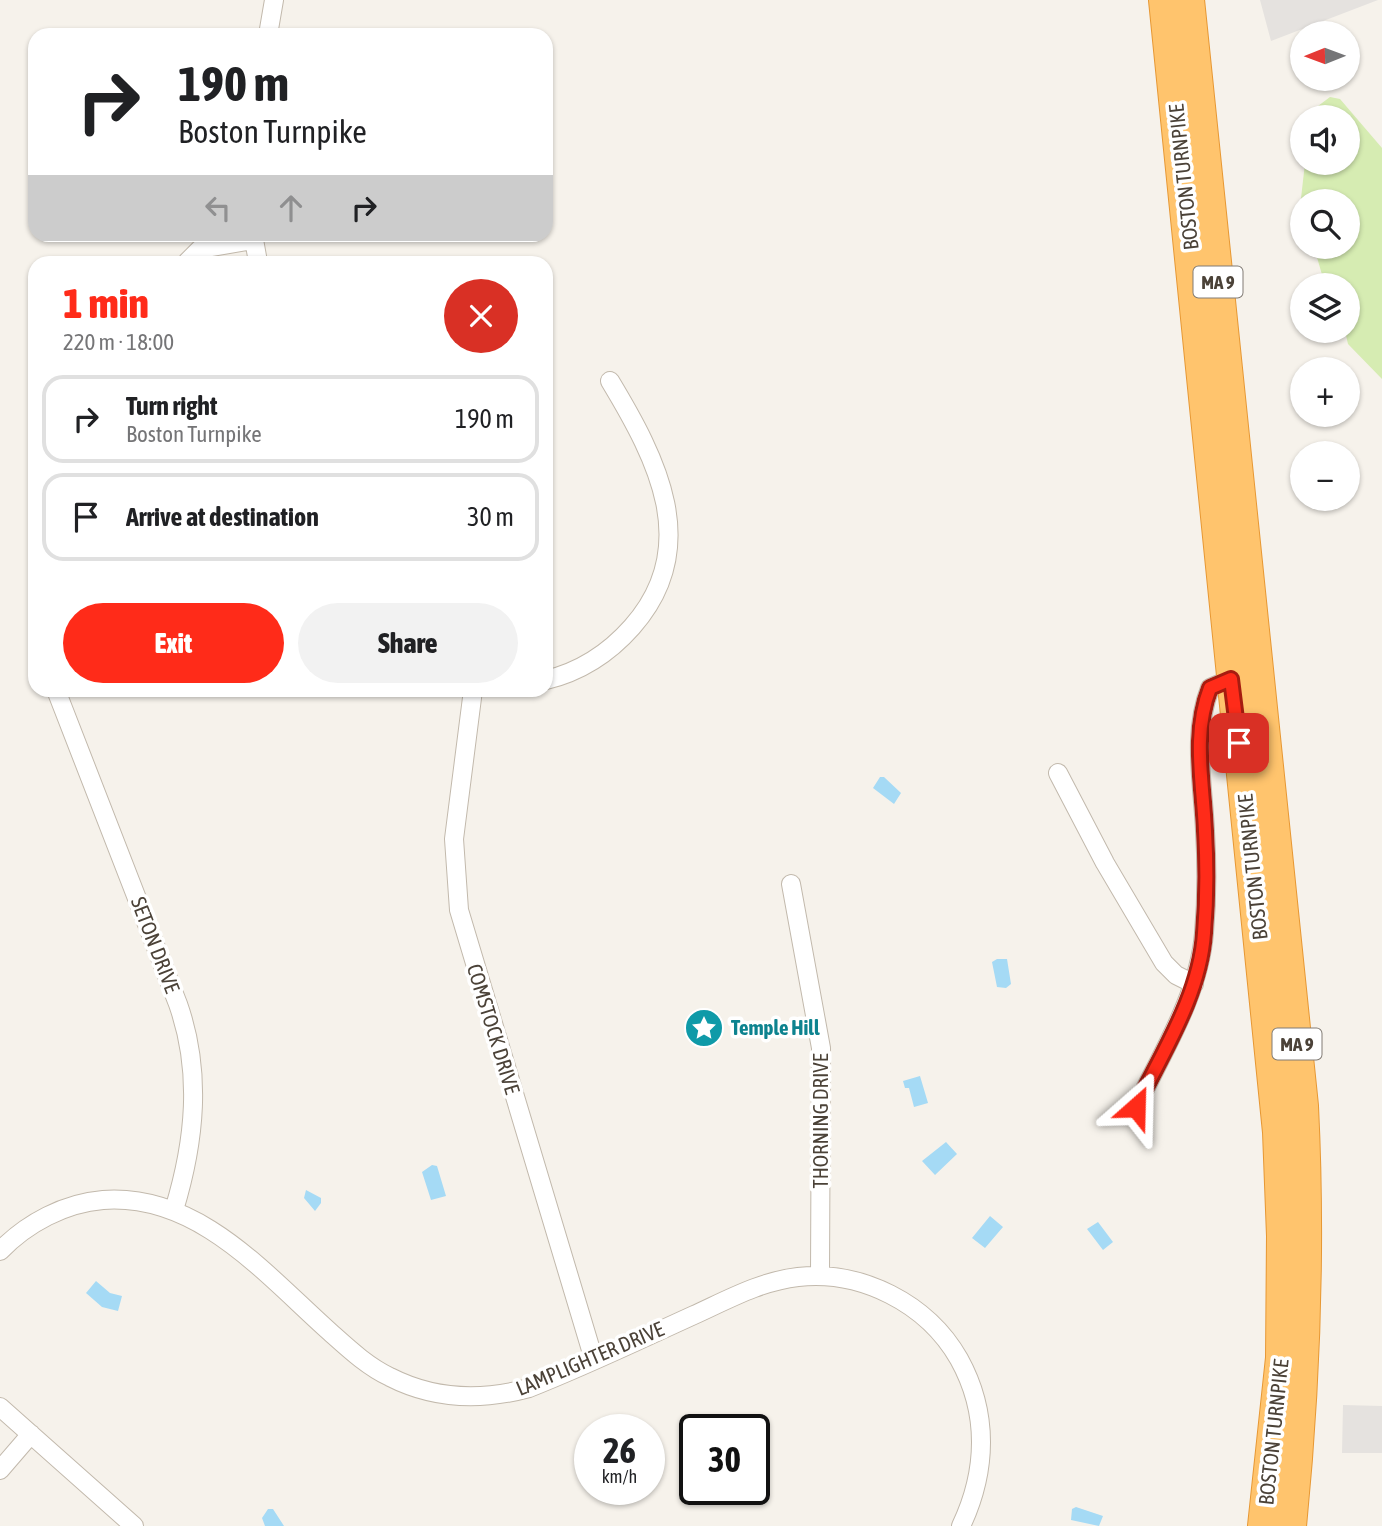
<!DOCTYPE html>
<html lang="en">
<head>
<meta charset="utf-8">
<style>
	body { margin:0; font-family:"Asap Condensed",sans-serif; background:#f2f2f2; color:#202124; height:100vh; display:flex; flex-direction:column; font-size:26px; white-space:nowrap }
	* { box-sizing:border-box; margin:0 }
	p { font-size:23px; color:#757577 }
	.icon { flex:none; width:38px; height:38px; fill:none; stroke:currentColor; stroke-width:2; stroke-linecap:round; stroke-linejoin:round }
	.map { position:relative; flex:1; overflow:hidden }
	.details { position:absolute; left:28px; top:256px; width:525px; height:441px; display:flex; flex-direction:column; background:#fff; border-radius:21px; box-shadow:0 2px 5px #0004 }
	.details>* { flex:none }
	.guide { position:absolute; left:28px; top:28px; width:525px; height:214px; border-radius:21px; box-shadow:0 2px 5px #0004; background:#fff; color:#202124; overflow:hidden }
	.needle { width:46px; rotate:269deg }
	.tools { position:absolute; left:1290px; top:21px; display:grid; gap:14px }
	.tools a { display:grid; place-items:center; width:70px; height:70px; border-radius:50%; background:#fff; box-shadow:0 2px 5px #0004; font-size:35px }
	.speed { position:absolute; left:574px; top:1414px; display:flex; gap:14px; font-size:35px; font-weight:700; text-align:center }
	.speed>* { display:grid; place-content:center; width:91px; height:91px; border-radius:50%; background:#fff; box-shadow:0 2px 5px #0004; line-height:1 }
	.speed small { font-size:18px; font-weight:400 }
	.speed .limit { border:4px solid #111; border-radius:10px; background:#fff; color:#111 }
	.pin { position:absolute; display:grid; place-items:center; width:60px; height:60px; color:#fff; margin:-30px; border-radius:14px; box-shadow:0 4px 10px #0006 }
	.me { position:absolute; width:77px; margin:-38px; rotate:25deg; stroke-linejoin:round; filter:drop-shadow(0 0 5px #0008) }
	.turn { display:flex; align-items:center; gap:24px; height:147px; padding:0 35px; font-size:32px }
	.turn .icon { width:91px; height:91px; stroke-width:2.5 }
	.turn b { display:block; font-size:49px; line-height:60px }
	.lanes { display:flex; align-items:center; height:66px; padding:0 35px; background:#0003; justify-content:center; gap:35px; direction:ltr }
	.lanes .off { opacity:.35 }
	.round { display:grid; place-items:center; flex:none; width:74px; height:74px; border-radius:37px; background:#f2f2f2 }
	.headline { display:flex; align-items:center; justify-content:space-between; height:119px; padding:0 35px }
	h1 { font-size:42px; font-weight:800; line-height:52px; color:#ff2b19 }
	.primary-button { display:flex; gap:14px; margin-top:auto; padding:14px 35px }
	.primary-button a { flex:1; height:80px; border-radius:42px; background:#ff2b19; color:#fff; font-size:28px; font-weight:800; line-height:80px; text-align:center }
	.primary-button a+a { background:#f2f2f2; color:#202124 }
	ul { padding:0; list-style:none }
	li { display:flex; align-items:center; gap:21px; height:88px; margin:0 14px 10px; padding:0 21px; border:4px solid #e0e0e0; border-radius:21px }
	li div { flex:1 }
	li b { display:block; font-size:26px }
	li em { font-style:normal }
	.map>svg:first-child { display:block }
	.green { fill:#d6ecb2 }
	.parking { fill:#e5e2df }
	.water { fill:#a5daf5 }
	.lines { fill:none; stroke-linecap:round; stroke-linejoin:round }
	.street-casing { stroke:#c2b9ac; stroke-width:20 }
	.highway-casing { stroke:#e79834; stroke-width:34 }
	.street { stroke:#fff; stroke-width:18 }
	.highway { stroke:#ffc46d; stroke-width:32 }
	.route-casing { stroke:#a61c10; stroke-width:18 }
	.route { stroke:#ff2b19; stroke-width:12 }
	.labels { text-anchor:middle; stroke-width:7; stroke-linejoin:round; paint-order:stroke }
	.shield { fill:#fff; stroke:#817b74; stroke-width:2 }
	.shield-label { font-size:19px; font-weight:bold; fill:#4b4238 }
	.street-label { font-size:21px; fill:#4b4238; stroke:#fff }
	.culture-label { font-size:21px; font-weight:bold; fill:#0d838f; stroke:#fff; text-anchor:start }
</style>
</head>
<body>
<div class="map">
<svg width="1382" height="1526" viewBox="0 0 1382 1526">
	<rect width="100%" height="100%" fill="#f6f2eb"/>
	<path class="green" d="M 1330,97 L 1340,99 L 1382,148 L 1382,379 L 1348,344 L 1345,331 L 1348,331 L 1348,285 L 1325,285 L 1314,247 L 1348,247 L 1348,201 L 1302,201 L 1302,222 L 1299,216 L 1305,163 L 1348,163 L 1348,117 L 1315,117 L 1318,106 Z"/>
	<path class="parking" d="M 1260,0 L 1378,0 L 1271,41 Z
		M 1343,1405 L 1382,1406 L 1382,1453 L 1342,1453 Z"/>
	<path class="water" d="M 880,777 L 884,777 L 901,793 L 894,804 L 873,788 Z
		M 997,959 L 1007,959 L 1011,984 L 1006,988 L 997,987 L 992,962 Z
		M 920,1076 L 928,1103 L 914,1107 L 909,1088 L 905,1088 L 903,1081 Z
		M 946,1142 L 957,1154 L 935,1175 L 922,1161 Z
		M 432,1165 L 437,1166 L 446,1196 L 431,1200 L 422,1172 Z
		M 306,1190 L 321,1198 L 321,1203 L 315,1211 L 304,1198 Z
		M 990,1216 L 1003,1227 L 985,1248 L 972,1238 Z
		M 1098,1222 L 1113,1242 L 1103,1250 L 1087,1229 Z
		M 96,1281 L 110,1293 L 122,1296 L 118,1311 L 102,1307 L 86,1293 Z
		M 1076,1507 L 1103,1516 L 1099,1526 L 1071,1520 L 1072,1509 Z
		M 268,1509 L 273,1509 L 284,1526 L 265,1526 L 262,1518 Z"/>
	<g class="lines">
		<defs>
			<path id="street" d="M 268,35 L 274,0
				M 253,234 L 258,262
				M 187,262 L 200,249 L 253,240
				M 546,680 C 579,672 609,653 632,627 C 703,547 657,459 610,381
				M 56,690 L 178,1004 C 202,1072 195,1141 174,1210
				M 473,690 L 454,839 L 459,910 L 594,1360
				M 1058,773 L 1105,863 L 1164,963 L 1176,975 L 1194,984
				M 791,884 L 821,1048 L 820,1276
				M 1136,1107 C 1162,1053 1199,995 1204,933 C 1207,899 1207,865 1205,831 C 1203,783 1192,734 1210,688 L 1231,679
				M 0,1251 C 27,1223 65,1203 103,1200 C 198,1193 265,1274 330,1332 C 349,1349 367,1366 390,1377 C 435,1400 481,1401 529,1388 C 585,1366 639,1340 694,1315 C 727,1300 761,1281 798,1277 C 861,1270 927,1303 959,1359 C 989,1413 987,1471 961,1526
				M 0,1407 L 134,1526
				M 0,1470 L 31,1434"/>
			<path id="highway" d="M 1165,0 L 1279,1132 L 1283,1236 L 1282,1358 L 1264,1526
				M 1188,0 L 1302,1106 C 1309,1247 1304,1385 1290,1526"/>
		</defs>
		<use href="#street" class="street-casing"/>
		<use href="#highway" class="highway-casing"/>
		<use href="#street" class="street"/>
		<use href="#highway" class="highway"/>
	</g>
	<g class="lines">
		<defs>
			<path id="route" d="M 1136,1107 C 1162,1053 1200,995 1204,933 C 1207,899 1207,865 1205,831 C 1203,783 1192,734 1210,688 L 1231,679 L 1239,743"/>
		</defs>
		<use href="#route" class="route-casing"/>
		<use href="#route" class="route"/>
	</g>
	<defs>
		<symbol id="sight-disc" viewBox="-11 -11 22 22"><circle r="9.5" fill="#0f9aa8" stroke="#fff"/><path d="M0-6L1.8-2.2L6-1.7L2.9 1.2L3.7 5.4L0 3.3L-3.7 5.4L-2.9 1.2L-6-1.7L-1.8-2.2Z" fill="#fff"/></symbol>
	</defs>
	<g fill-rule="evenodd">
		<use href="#sight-disc" x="682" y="1006" width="44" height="44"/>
	</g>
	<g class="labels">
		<g class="shield">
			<rect x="1193.5" y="266.5" width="49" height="31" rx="5"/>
			<rect x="1272.5" y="1028.5" width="49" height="31" rx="5"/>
		</g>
		<g class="shield-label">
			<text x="1218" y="289">MA 9</text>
			<text x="1297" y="1051">MA 9</text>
		</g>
		<g class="street-label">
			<text transform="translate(1184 177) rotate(-96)" y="7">BOSTON TURNPIKE</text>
			<text transform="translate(1253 867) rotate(-96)" y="7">BOSTON TURNPIKE</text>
			<text transform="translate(155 945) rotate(69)" y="7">SETON DRIVE</text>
			<text transform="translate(493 1029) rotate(73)" y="7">COMSTOCK DRIVE</text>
			<text transform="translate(821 1121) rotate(-90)" y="7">THORNING DRIVE</text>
			<text transform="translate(590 1359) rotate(-23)" y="7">LAMPLIGHTER DRIVE</text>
			<text transform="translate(1274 1432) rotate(-84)" y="7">BOSTON TURNPIKE</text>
		</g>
		<g class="culture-label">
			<text x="731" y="1035">Temple Hill</text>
		</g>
	</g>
</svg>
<div class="tools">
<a><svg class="needle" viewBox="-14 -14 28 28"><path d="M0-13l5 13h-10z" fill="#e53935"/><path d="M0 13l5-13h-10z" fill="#757577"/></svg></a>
<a><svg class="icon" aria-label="sound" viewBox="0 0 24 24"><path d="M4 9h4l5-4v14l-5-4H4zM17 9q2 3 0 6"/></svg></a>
<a><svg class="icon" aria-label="search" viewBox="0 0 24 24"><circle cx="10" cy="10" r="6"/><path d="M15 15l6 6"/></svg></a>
<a><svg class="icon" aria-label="layers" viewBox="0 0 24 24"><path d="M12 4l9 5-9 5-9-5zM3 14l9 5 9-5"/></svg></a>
<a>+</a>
<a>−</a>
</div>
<div class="speed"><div>26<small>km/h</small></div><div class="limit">30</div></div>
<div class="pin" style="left:1239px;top:743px;background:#d93025"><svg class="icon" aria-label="arrive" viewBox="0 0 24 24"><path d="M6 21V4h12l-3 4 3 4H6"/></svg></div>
<svg class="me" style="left:1136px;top:1107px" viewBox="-20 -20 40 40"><path d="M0-17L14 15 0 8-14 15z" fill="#ff2b19" stroke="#fff" stroke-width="4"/></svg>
<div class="guide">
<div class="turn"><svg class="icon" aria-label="right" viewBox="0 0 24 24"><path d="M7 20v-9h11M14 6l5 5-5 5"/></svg><div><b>190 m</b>Boston Turnpike</div></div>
<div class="lanes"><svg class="icon off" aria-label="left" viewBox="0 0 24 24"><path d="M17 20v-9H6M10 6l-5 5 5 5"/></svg><svg class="icon off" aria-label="ahead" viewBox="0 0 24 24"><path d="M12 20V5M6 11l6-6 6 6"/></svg><svg class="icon" aria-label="right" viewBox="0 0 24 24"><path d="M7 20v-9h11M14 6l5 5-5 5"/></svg></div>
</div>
<section class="details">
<div class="headline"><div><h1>1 min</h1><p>220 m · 18:00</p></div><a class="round" style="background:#d93025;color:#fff"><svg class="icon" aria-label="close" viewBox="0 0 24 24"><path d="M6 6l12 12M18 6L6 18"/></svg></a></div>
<ul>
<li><svg class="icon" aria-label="right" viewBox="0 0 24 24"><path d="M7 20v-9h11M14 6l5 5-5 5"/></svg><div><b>Turn right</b><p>Boston Turnpike</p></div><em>190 m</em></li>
<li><svg class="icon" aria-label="arrive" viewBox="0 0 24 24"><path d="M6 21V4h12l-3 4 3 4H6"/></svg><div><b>Arrive at destination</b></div><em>30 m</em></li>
</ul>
<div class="primary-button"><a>Exit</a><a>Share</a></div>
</section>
</div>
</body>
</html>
